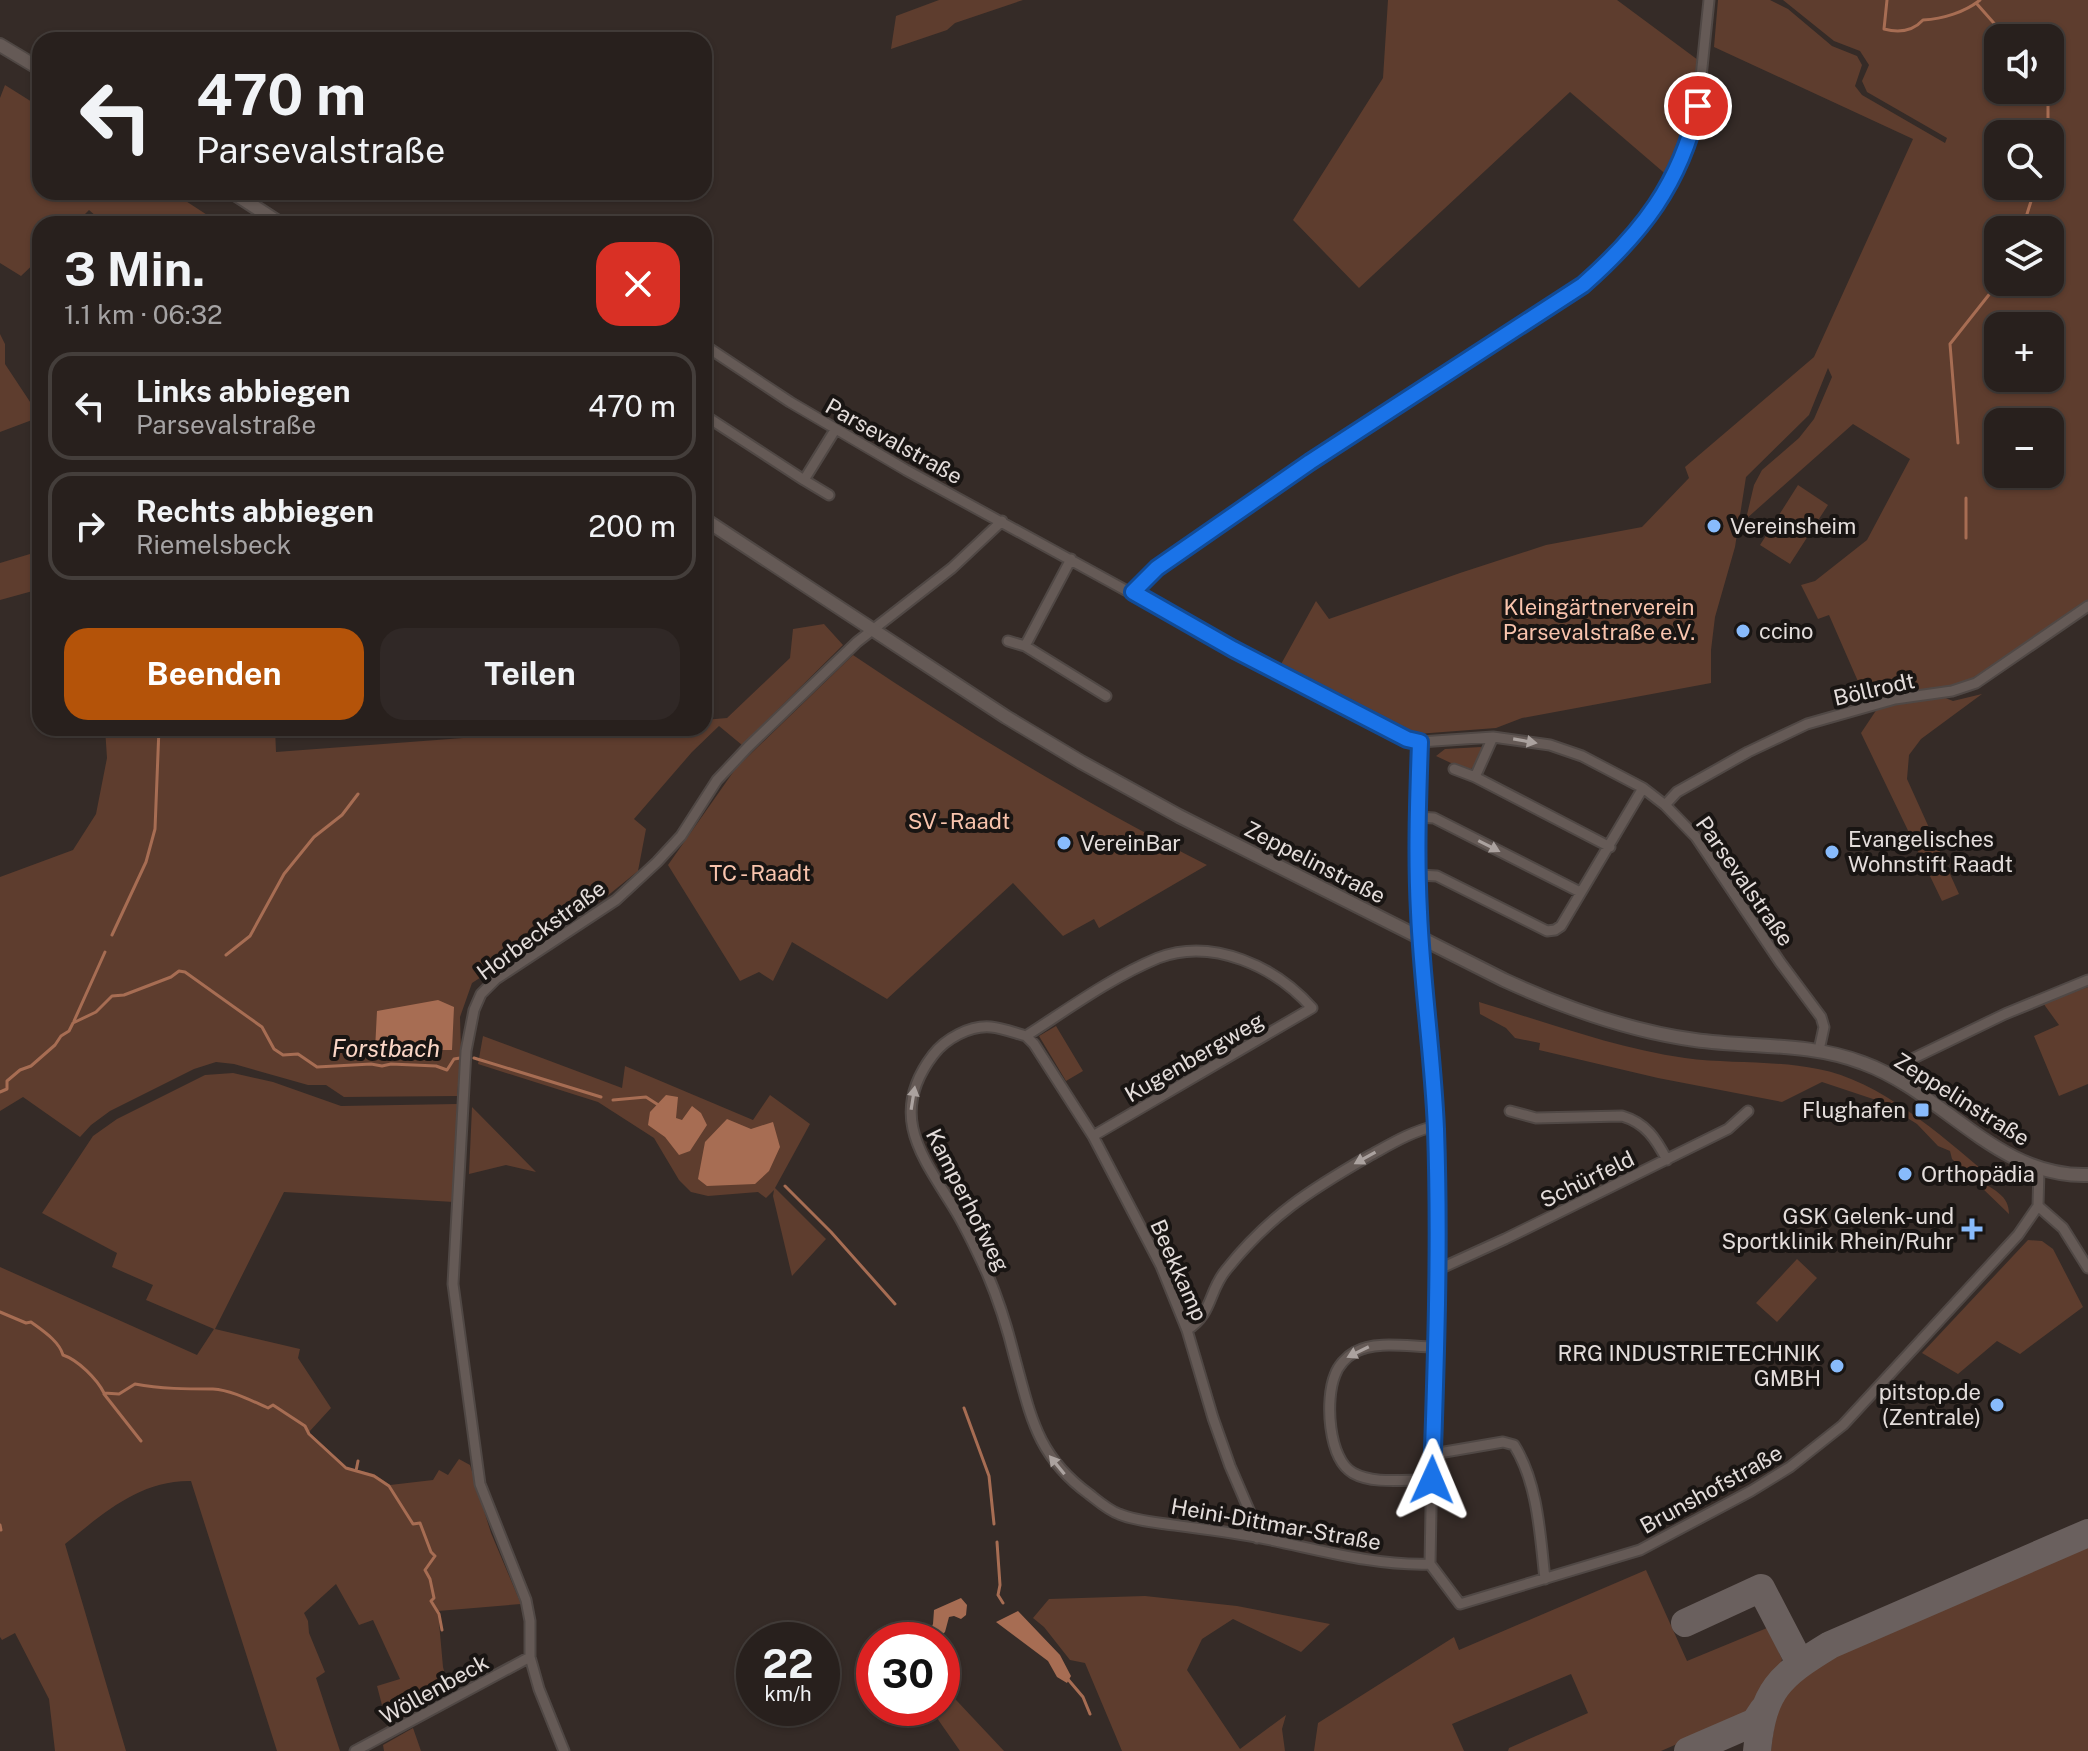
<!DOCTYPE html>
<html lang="de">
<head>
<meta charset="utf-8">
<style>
	body { margin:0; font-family:"Public Sans",sans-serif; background:#302826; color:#f1f3f6; height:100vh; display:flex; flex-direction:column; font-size:30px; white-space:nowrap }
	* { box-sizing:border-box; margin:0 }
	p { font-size:26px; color:#a5a3a4 }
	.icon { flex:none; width:44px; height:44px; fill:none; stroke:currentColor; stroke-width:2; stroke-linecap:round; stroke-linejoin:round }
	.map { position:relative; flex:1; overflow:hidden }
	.drawer { position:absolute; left:32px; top:216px; width:680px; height:520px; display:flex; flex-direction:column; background:#28201d; border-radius:24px; box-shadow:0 2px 6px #0004,0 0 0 2px #443e3b }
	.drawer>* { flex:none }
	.hud { position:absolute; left:32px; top:32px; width:680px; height:168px; border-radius:24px; box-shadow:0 2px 6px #0004,0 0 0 2px #443e3b; background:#28201d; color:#f1f3f6; overflow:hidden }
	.tools { position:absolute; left:1984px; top:24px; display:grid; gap:16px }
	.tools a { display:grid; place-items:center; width:80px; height:80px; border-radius:16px; background:#28201d; box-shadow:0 2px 6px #0004,0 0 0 2px #443e3b; font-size:40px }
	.speed { position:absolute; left:736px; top:1622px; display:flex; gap:16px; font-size:40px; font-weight:700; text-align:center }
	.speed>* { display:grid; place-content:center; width:104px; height:104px; border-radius:50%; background:#28201d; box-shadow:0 2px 6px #0004,0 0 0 2px #443e3b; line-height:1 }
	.speed small { font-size:20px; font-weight:400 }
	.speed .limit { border:12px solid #d22; background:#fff; color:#111 }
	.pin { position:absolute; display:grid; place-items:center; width:68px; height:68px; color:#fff; margin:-34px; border:4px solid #fff; border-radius:50%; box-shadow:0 2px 8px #0007 }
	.me { position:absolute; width:88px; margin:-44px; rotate:1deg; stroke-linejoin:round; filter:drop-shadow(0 0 6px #0008) }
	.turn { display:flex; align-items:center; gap:28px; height:168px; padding:0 32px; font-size:36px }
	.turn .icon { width:104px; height:104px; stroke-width:2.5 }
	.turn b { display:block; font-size:56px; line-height:68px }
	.round { display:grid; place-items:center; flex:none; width:84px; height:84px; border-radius:24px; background:#302826 }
	.overview { display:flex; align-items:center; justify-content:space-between; height:136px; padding:0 32px }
	h1 { font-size:48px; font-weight:700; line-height:60px }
	.cta { display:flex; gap:16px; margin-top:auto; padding:16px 32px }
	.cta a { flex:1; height:92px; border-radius:24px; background:#b45309; color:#fff; font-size:32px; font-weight:700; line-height:92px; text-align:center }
	.cta a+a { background:#302826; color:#f1f3f6 }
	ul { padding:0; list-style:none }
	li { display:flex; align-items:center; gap:24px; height:108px; margin:0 16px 12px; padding:0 16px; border:4px solid #443e3b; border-radius:24px }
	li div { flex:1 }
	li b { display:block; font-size:30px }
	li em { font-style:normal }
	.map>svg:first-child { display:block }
	.green { fill:#5e3d2e; fill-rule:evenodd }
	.water { fill:#a76d53 }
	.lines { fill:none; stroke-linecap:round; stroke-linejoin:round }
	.stream { stroke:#a76d53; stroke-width:3 }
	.taxiway { stroke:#6a605e; stroke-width:28 }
	.street-casing { stroke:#504845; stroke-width:13 }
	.secondary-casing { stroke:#504845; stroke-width:16 }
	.street { stroke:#655a56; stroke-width:9 }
	.secondary { stroke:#655a56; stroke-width:12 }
	.oneway { fill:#aba29f }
	.route-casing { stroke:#114b97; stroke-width:20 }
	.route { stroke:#1a73e8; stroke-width:14 }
	.poi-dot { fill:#88bbfc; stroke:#191513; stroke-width:3 }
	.labels { text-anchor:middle; stroke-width:8; stroke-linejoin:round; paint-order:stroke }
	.street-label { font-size:22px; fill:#e4dddb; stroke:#191513 }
	.poi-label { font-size:22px; fill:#e4dddb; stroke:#191513; text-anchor:start }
	.park-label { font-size:22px; fill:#f9c4ad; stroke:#191513 }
	.water-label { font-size:24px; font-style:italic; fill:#fad6c6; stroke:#191513 }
</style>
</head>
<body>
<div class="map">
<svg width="2088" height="1751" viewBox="0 0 2088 1751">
	<rect width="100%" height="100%" fill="#352b27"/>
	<path class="green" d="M 939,0 L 1023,0 L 955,23 L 947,30 L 891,49 L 896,16 Z
		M 1388,0 L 1617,0 L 1698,60 L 1695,104 L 1669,177 L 1570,92 L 1359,288 L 1293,220 L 1383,78 Z
		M 1718,0 L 1770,0 L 1788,9 L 1832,46 L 1857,56 L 1862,65 L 1855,86 L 1862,95 L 1945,143 L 1947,138 L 1867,92 L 1862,81 L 1869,65 L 1860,51 L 1834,41 L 1783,0 L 2088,0 L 2088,600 L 1985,675 L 1970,682 L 1867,702 L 1829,615 L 1818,619 L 1801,585 L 1815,581 L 1867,540 L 1910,459 L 1853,424 L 1746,519 L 1754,485 L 1762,470 L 1799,438 L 1814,419 L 1832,377 L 1828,368 L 1809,415 L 1746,477 L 1735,547 L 1715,617 L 1711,650 L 1711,683 L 1522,718 L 1496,728 L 1417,734 L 1409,733 L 1280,666 L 1316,601 L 1329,619 L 1460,573 L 1546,545 L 1642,527 L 1689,478 L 1685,467 L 1814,357 L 1913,139 L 1714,47 ZM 1998,38 L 2050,38 L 2050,90 L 1998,90 ZM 1998,134 L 2050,134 L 2050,186 L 1998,186 ZM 1998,230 L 2050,230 L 2050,282 L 1998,282 ZM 1998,326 L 2050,326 L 2050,378 L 1998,378 ZM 1998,422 L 2050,422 L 2050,474 L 1998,474 Z
		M 5,85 L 40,107 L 40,192 L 172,192 L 221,224 L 105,224 L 89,210 L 75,224 L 40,224 L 40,258 L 21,276 L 0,263 L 0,98 Z
		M 0,334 L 5,344 L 5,364 L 40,417 L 0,432 Z
		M 1798,485 L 1828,505 L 1790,564 L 1760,545 Z
		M 40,551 L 40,589 L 0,600 L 0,563 Z
		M 824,624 L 843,645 L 742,745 L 719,726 L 692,752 L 634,819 L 646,829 L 638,871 L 606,897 L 472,983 L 460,1017 L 461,1053 L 457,1096 L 344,1097 L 326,1085 L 308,1085 L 234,1064 L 216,1062 L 194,1069 L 110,1111 L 91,1125 L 80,1137 L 23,1097 L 0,1111 L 0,877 L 73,850 L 96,814 L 107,758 L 105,728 L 275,728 L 276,752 L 596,728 L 704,728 L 704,720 L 727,718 L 790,658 L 793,629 Z
		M 853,655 C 967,732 1083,802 1207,865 L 1099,928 L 1094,919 L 1063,936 L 1013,883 L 887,999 L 792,942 L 773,981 L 759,972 L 740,981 L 668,865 L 736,768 Z
		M 1982,694 L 1921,739 L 1909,755 L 1907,779 L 1959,894 L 1942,901 L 1861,733 L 1879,706 L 1943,697 L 1953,701 Z
		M 1481,747 C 1482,756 1476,767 1468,771 L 1436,756 L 1445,749 Z
		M 2088,987 L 2088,1084 L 2059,1096 L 2034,1036 L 2059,1025 L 2043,1003 Z
		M 1479,1002 C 1546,1022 1615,1048 1685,1058 C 1729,1064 1774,1060 1818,1069 C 1879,1080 1941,1135 1987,1174 L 1982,1181 C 1994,1191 2009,1195 2009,1214 L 1952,1159 L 1950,1151 L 1938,1146 L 1917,1124 L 1882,1102 L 1822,1082 L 1782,1102 L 1658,1078 L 1539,1050 L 1540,1043 L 1515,1038 L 1506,1028 L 1480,1014 Z
		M 1056,1026 L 1083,1071 L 1066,1081 L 1039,1036 Z
		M 483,1036 L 622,1088 L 625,1066 L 753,1120 L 770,1095 L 810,1124 L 775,1188 L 826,1239 L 792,1276 L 773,1196 L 774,1190 L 766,1198 L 758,1192 L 708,1196 L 691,1192 L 679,1180 L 654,1138 L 598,1102 L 478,1064 Z
		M 233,1073 L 273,1082 L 341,1106 L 457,1104 L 454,1202 L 284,1192 L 215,1329 L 300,1349 L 298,1358 L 331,1408 L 309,1432 L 346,1467 L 374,1474 L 390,1485 L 433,1480 L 439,1470 L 448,1475 L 459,1459 L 470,1465 L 491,1533 L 521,1604 L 438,1611 L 443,1667 L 450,1693 L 388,1728 L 377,1686 L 400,1679 L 373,1620 L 359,1625 L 336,1584 L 304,1613 L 308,1621 L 309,1633 L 325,1672 L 316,1678 L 340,1751 L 277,1751 L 191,1481 C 139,1480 103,1514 65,1544 L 126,1751 L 55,1751 L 49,1699 L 15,1633 L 2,1640 L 0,1637 L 0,1267 L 197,1355 L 214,1329 L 146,1300 L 153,1285 L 112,1267 L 117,1253 L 42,1213 L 93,1136 L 117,1119 L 205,1075 Z
		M 472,1107 L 536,1172 L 506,1165 L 469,1174 Z
		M 2028,1240 L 2042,1241 L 2053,1249 L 2083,1307 L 2020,1354 L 1997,1341 L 1958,1374 L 1922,1353 Z
		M 1797,1259 L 1817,1278 L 1777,1322 L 1756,1303 Z
		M 2088,1544 L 2088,1751 L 1771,1751 C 1777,1693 1786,1687 1833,1655 Z
		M 1646,1570 L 1687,1661 L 1767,1628 L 1782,1659 L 1780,1669 L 1744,1715 L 1661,1751 L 1508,1751 L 1509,1748 L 1588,1713 L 1571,1674 L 1452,1724 L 1464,1751 L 1314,1751 L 1318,1723 L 1454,1637 L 1459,1650 Z
		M 1145,1596 L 1237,1606 L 1330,1624 L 1301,1652 L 1233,1619 L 1202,1639 L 1187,1670 L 1240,1749 L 1286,1715 L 1282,1729 L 1285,1751 L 1122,1751 L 1085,1663 L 1070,1660 L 1044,1627 L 1033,1618 L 1049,1599 Z
		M 942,1685 L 1004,1751 L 960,1751 L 930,1708 L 942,1708 Z
		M 413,1728 L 421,1751 L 384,1751 L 383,1745 Z"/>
	<path class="water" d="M 438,1000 L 454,1007 L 452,1050 L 375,1050 L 377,1011 Z
		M 666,1095 L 678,1097 L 676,1118 L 682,1120 L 692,1106 L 701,1113 L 707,1125 L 690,1151 L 679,1155 L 665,1137 L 648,1125 L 650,1112 Z
		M 727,1119 L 751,1129 L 773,1122 L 780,1147 L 769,1171 L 755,1184 L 707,1186 L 698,1179 L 705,1142 Z
		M 961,1598 L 967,1605 L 966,1615 L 961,1619 L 954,1616 L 949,1617 L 945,1632 L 936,1640 L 926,1640 L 933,1624 L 934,1610 Z
		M 1018,1611 L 1060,1655 L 1071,1676 L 1067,1683 L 1057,1677 L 1048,1661 L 996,1622 Z"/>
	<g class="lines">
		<path class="stream" d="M 1887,0 L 1884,29 C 1899,33 1912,32 1923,20 C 1943,19 1965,12 1980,0
			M 1977,4 L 2000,30 L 2005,31 L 2012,38
			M 2048,90 L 2048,134
			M 2022,230 L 2032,198 L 2038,190 L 2034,186
			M 1958,443 L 1950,344 L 1999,282
			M 1966,498 L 1966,538
			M 112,935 L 146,862 L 155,829 L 159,728
			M 226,955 L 250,936 L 284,874 L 314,837 L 342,815 L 358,794
			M 74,1021 L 105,952
			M 474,1058 L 601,1097
			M 0,1092 L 7,1089 L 7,1081 L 20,1070 L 31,1066 L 55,1045 L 61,1036 L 69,1031 L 73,1023 L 96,1012 L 112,996 L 124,995 L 171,977 L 179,971 L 185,972 L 262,1027 L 274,1049 L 283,1055 L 298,1054 L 317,1067 L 371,1064 L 382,1066 L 391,1064 L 436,1066 L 447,1070 L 454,1059 L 460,1058
			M 613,1100 L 646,1097 L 660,1106
			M 785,1186 L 831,1232 L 895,1304
			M 0,1312 L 26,1323 L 31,1322 C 43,1331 59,1341 63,1355 C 78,1360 97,1379 104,1393 L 119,1394 L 135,1384 C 161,1389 187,1389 213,1389 C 231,1390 252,1401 268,1408 L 273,1405 L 305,1426 L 309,1434 L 346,1468 L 374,1476 L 389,1486 L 413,1524 L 420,1523 L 431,1552 L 435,1556 L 425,1570 L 430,1579 L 434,1598 L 431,1601 L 439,1614 L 442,1630
			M 104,1394 L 141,1441
			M 964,1408 L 989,1476 L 994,1524
			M 356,1471 L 358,1461
			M 0,1525 L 1,1530
			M 997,1542 L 1000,1585 L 998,1595 L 1003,1603
			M 1066,1677 L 1083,1697 L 1090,1714"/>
		<path class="taxiway" d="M 1685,1623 L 1761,1588 L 1800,1663
			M 1688,1751 L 1755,1722 L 1763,1710
			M 1757,1751 C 1763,1690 1779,1676 1830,1645 L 2088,1533"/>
		<defs>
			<path id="street" d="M 704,345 L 790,402 L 906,470 L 1233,649 L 1407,739 L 1420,742 L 1493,737 L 1550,745 L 1582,756 L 1643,788 L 1665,805 L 1696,837 L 1780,962 L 1821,1017 L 1824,1027 L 1819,1050
				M 704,415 L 804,480 L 835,430
				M 804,480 L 829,495
				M 1133,592 L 1157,568 L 1310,462 L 1583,285 L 1623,250 L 1649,217 L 1691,135 L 1698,106 L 1709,0
				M 1008,641 L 1025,646 L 1106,696
				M 1025,646 L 1071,559
				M 1420,742 L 1417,854 L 1436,1126 L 1437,1186 L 1430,1564 L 1460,1604 L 1640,1550 L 1751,1491 L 1790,1467 L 1843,1425 L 2018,1235 L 2038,1206 L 2039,1169
				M 1454,769 L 1475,777 L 1610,847
				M 1475,777 L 1493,737
				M 1665,805 L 1677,792 L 1748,752 L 1807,724 L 1895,699 L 1952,691 L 1976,683 L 2088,606
				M 1418,817 L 1434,818 L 1580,892
				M 1419,875 L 1437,876 L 1547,931 L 1555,930 L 1561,926 L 1643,788
				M 1026,1036 L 1034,1044 L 1093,1136 L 1161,1266 L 1187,1330 L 1213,1418 L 1230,1466 L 1255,1524 L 1257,1538
				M 1895,1079 L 1912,1059 L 2005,1014 L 2088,980
				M 1510,1111 L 1536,1118 L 1622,1116 C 1646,1123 1656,1139 1667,1160
				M 1093,1136 L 1312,1008 C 1276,967 1213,937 1158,958 C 1112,977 1068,1009 1026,1036 C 1015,1033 1002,1028 991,1027 C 970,1025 945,1039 933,1055 C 888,1114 921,1155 954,1208 C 967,1229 977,1251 987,1273 C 999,1301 1008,1330 1015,1359 C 1031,1417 1037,1456 1089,1494 C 1098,1501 1108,1510 1119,1514 C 1133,1520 1151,1522 1166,1524 C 1196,1528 1227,1532 1256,1537 C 1314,1548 1371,1566 1430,1564
				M 2038,1206 L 2063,1228 L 2088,1268
				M 1437,1270 L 1505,1239 L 1728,1129 L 1748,1111
				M 1187,1330 C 1213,1313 1208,1292 1226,1270 C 1269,1216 1310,1190 1369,1156 C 1391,1144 1412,1131 1436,1126
				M 1433,1454 L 1503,1442 L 1514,1445 C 1538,1483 1540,1535 1545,1579
				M 1432,1480 C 1408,1479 1374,1485 1353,1473 C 1328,1459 1325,1399 1335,1375 C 1338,1366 1346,1357 1355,1352 C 1375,1340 1411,1347 1434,1347
				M 355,1751 L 530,1657
				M 564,1751 L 539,1689 L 530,1657 L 530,1621 L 526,1600 L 480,1484 L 453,1284 L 466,1051 L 474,1010 L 481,994 L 496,979 L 616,900 L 657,862 L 681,836 L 717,780 L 748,747 L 857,642 L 952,568 L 1002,521"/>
			<path id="secondary" d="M 0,45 L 40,69
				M 232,192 L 281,224
				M 704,519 L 1006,717 L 1081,762 L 1179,816 L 1504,980 C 1565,1008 1629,1031 1695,1040 C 1752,1048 1809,1042 1863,1063 C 1943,1092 1997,1178 2088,1175"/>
		</defs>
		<use href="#street" class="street-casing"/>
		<use href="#secondary" class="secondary-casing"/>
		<use href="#street" class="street"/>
		<use href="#secondary" class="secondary"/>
	</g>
	<defs><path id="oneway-solid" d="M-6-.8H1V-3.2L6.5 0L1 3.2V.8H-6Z" transform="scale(2)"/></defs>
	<g class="oneway">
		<use href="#oneway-solid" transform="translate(1525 741) rotate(10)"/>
		<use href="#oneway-solid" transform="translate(1489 846) rotate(27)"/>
		<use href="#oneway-solid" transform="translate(913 1098) rotate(-81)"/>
		<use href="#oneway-solid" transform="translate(1365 1158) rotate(151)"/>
		<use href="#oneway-solid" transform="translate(1358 1352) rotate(154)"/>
		<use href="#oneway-solid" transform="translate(1057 1465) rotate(-129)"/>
	</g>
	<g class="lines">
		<defs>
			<path id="route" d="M 1432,1480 C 1436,1363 1440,1246 1436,1129 C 1433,1056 1422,984 1419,912 C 1416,855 1418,799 1420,742 L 1407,739 L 1233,649 L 1133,592 L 1157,568 L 1310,462 L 1583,285 C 1642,233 1680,184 1698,106"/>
		</defs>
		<use href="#route" class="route-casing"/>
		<use href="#route" class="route"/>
	</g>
	<g class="poi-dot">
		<circle cx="1714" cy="526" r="8"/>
		<circle cx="1743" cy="631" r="8"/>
		<circle cx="1064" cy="843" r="8"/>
		<circle cx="1832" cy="852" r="8"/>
		<rect x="1914" y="1102" width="16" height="16" rx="4"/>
		<circle cx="1905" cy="1174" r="8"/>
		<path d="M1968 1217h8v8h8v8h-8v8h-8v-8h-8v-8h8z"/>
		<circle cx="1837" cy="1366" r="8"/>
		<circle cx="1997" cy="1405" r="8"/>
	</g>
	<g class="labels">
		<g class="street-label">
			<text transform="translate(894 441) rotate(29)" y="8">Parsevalstraße</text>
			<text transform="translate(1874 689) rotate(-13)" y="8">Böllrodt</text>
			<text transform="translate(1315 862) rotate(27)" y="8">Zeppelinstraße</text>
			<text transform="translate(1745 881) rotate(55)" y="8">Parsevalstraße</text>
			<text transform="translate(541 930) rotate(-36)" y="8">Horbeckstraße</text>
			<text transform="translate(1194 1057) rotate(-30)" y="8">Kugenbergweg</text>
			<text transform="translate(1962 1099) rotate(32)" y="8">Zeppelinstraße</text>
			<text transform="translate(1587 1179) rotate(-26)" y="8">Schürfeld</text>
			<text transform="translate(968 1200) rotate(63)" y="8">Kamperhofweg</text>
			<text transform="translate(1179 1270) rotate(66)" y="8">Beekkamp</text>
			<text transform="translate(1711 1489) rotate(-29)" y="8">Brunshofstraße</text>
			<text transform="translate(1276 1524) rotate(10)" y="8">Heini-Dittmar-Straße</text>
			<text transform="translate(434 1689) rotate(-29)" y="8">Wöllenbeck</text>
		</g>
		<g class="poi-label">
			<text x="1730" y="534">Vereinsheim</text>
			<text x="1759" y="639">ccino</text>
			<text x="1848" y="847">Evangelisches<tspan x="1848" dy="25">Wohnstift Raadt</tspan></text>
			<text x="1080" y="851">VereinBar</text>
			<text x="1906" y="1118" text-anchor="end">Flughafen</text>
			<text x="1921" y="1182">Orthopädia</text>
			<text x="1954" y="1224" text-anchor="end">GSK Gelenk- und<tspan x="1954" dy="25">Sportklinik Rhein/Ruhr</tspan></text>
			<text x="1821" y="1361" text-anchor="end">RRG INDUSTRIETECHNIK<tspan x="1821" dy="25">GMBH</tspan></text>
			<text x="1981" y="1400" text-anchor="end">pitstop.de<tspan x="1981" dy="25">(Zentrale)</tspan></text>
		</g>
		<g class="park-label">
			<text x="1599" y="615">Kleingärtnerverein<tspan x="1599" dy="25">Parsevalstraße e.V.</tspan></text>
			<text x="959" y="829">SV - Raadt</text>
			<text x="760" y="881">TC - Raadt</text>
		</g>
		<g class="water-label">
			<text x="386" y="1057">Forstbach</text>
		</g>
	</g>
</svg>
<div class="tools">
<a><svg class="icon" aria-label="sound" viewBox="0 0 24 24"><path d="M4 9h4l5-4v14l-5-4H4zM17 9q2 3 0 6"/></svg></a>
<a><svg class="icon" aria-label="search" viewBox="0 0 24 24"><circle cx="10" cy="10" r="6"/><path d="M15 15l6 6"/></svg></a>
<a><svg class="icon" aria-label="layers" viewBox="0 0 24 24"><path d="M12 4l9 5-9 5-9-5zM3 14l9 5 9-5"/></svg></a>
<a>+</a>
<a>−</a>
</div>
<div class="speed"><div>22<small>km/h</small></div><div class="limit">30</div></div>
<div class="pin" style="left:1698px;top:106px;background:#d93025"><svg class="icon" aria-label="arrive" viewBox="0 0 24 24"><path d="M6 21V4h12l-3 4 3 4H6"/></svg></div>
<svg class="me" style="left:1432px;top:1480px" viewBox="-20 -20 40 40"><path d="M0-17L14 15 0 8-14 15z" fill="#1a73e8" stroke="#fff" stroke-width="4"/></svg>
<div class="hud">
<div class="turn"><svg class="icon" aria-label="left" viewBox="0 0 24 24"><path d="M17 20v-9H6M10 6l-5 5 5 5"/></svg><div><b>470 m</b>Parsevalstraße</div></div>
</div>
<section class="drawer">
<div class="overview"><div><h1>3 Min.</h1><p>1.1 km · 06:32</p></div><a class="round" style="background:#d93025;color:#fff"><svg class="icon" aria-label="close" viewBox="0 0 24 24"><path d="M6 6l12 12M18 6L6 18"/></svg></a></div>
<ul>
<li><svg class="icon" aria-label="left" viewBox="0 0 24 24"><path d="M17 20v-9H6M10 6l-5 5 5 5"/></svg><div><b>Links abbiegen</b><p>Parsevalstraße</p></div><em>470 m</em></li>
<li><svg class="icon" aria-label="right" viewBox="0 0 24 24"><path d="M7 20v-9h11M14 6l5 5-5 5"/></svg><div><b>Rechts abbiegen</b><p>Riemelsbeck</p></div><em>200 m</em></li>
</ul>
<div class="cta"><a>Beenden</a><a>Teilen</a></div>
</section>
</div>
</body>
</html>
